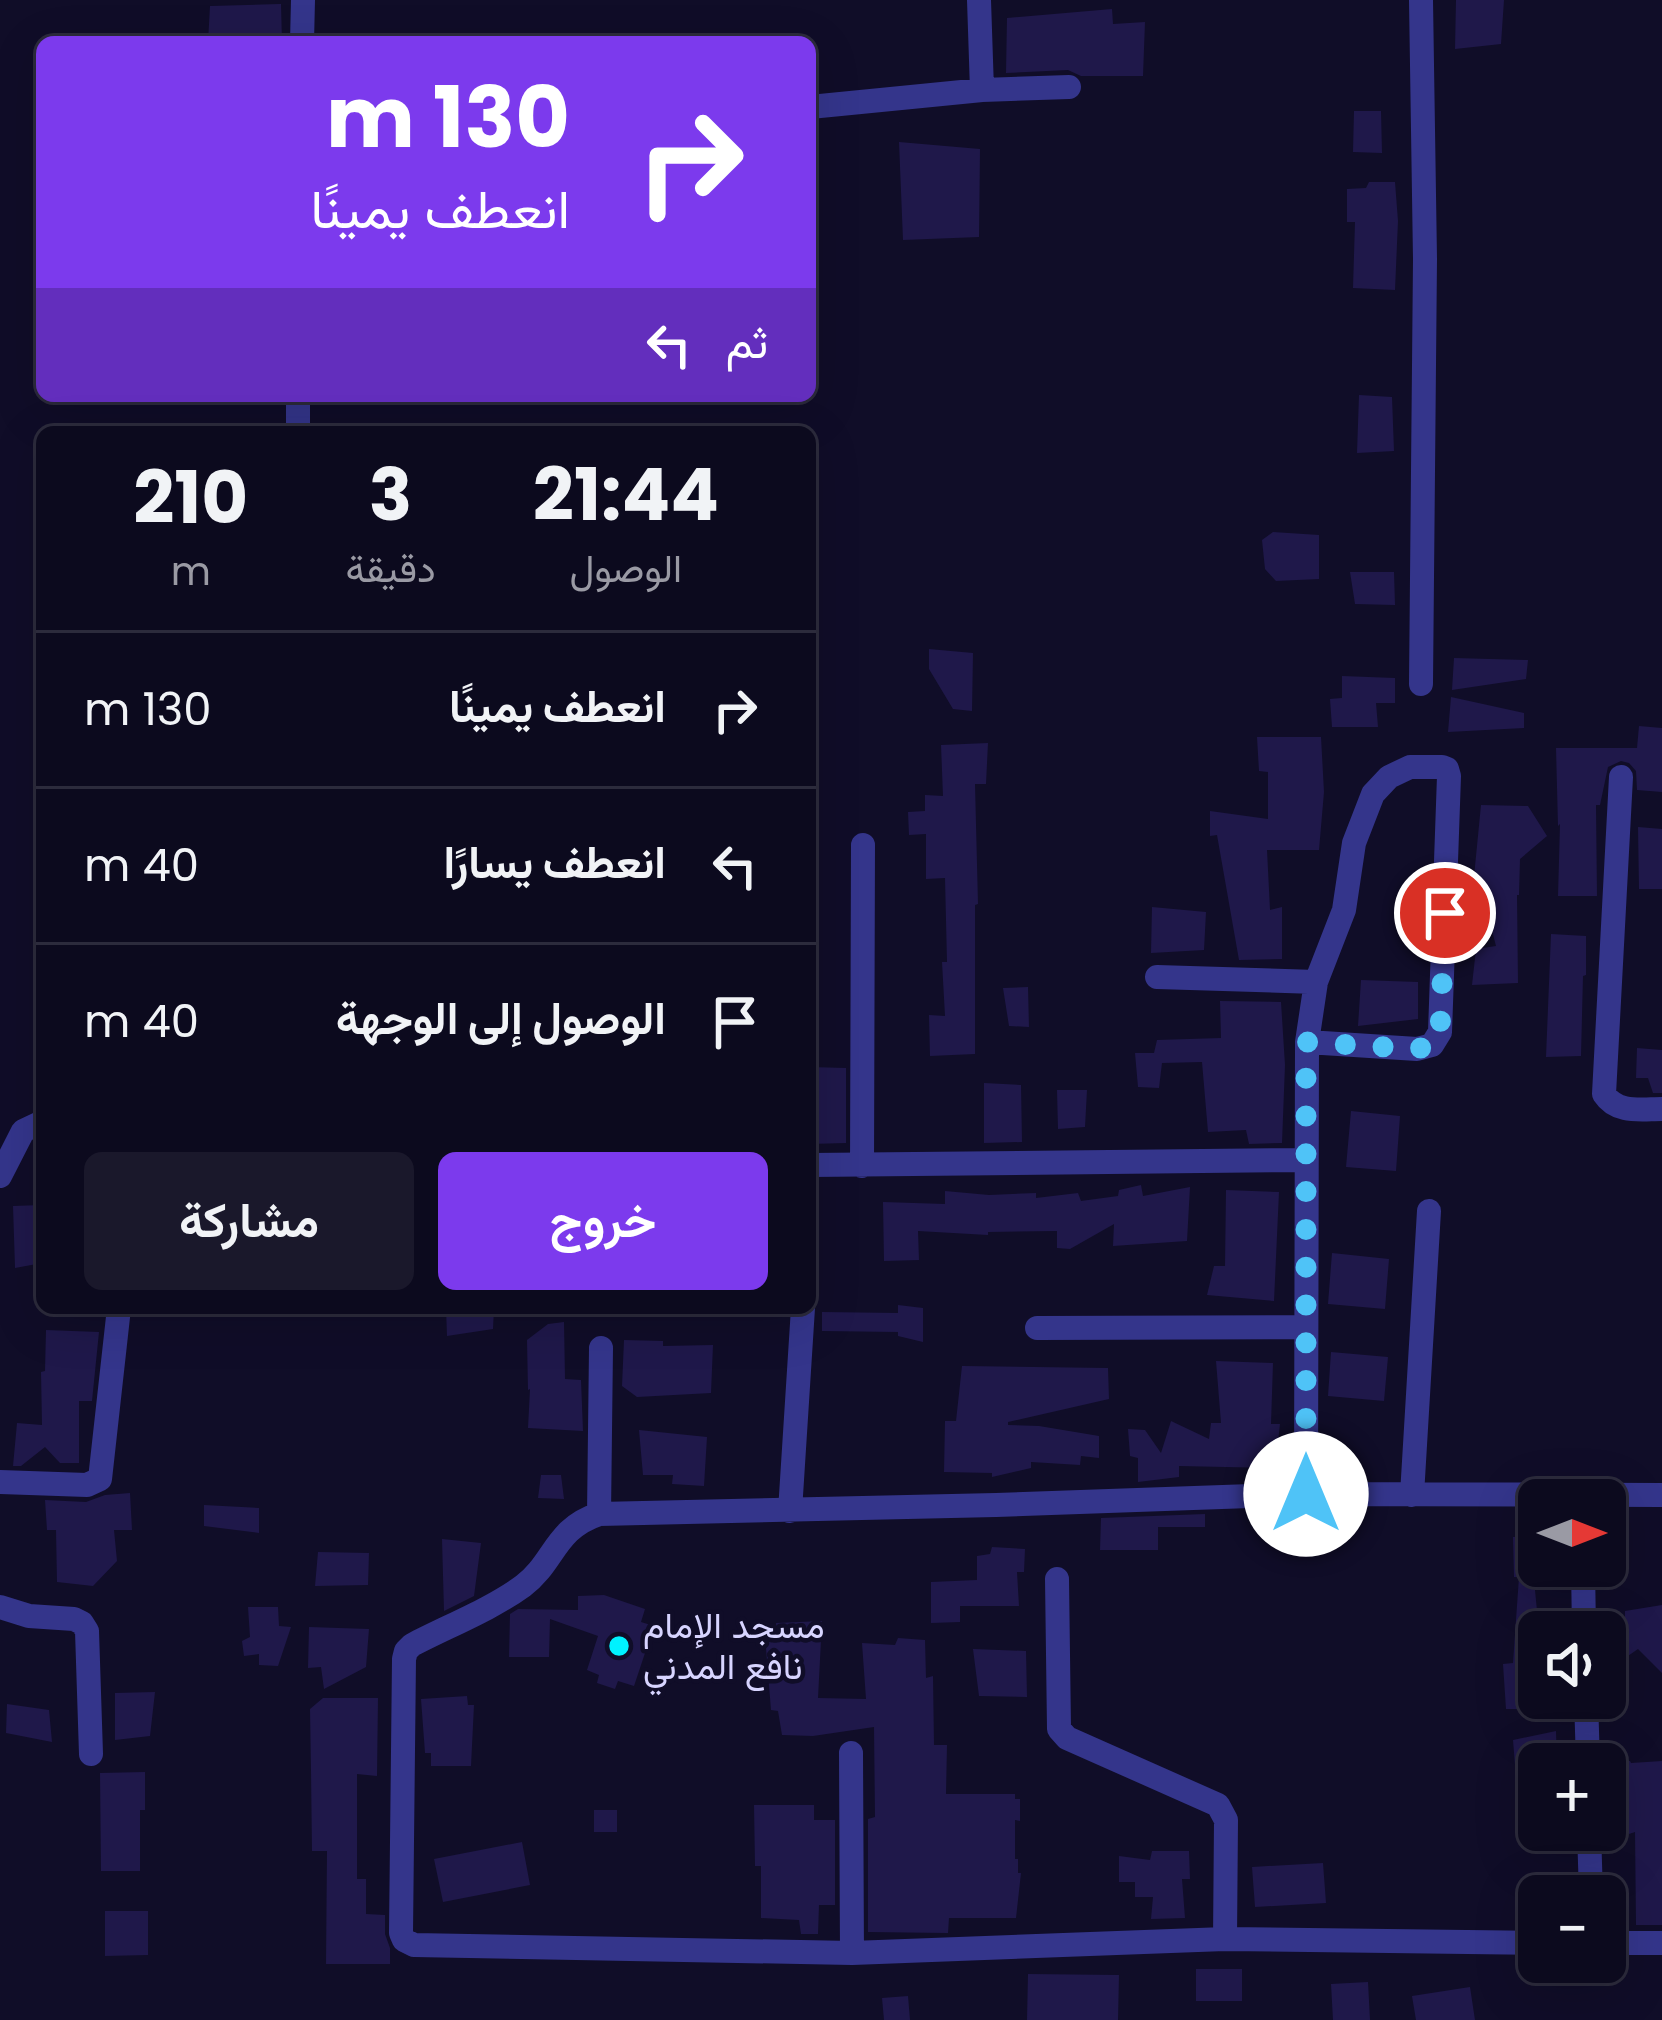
<!DOCTYPE html>
<html lang="ar">
<head>
<meta charset="utf-8">
<style>
	body { margin:0; font-family:Poppins,Vazirmatn,sans-serif; background:#1a182b; color:#f1f3f6; direction:rtl; height:100vh; display:flex; flex-direction:column; font-size:45px; white-space:nowrap }
	* { box-sizing:border-box; margin:0 }
	p { font-size:39px; color:#9a9aa4 }
	.icon { flex:none; width:66px; height:66px; fill:none; stroke:currentColor; stroke-width:2; stroke-linecap:round; stroke-linejoin:round }
	.map { position:relative; flex:1; overflow:hidden; direction:ltr }
	.side { position:absolute; left:36px; top:426px; width:780px; height:888px; display:flex; flex-direction:column; background:#0c0a1e; border-radius:18px; box-shadow:0 12px 48px #0002,0 0 0 3px #2c2b3c; direction:rtl }
	.side>* { flex:none }
	.banner { position:absolute; left:36px; top:36px; width:780px; height:366px; border-radius:18px; box-shadow:0 12px 48px #0002,0 0 0 3px #2c2b3c; direction:rtl; background:#7c3aed; color:#fff; overflow:hidden }
	.needle { width:78px; rotate:90deg }
	.controls { position:absolute; left:1518px; top:1479px; display:grid; gap:24px }
	.controls a { display:grid; place-items:center; width:108px; height:108px; border-radius:18px; background:#0c0a1e; box-shadow:0 12px 48px #0002,0 0 0 3px #2c2b3c; font-size:60px }
	.pin { position:absolute; display:grid; place-items:center; width:102px; height:102px; color:#fff; margin:-51px; border:6px solid #fff; border-radius:50%; box-shadow:0 3px 12px #0007 }
	.me { position:absolute; width:132px; margin:-66px; rotate:0deg; stroke-linejoin:round; filter:drop-shadow(0 0 9px #0008) }
	.turn { display:flex; align-items:center; gap:42px; height:252px; padding:0 48px; font-size:54px }
	.turn .icon { width:156px; height:156px; stroke-width:2.5 }
	.turn b { display:block; font-size:84px; line-height:102px }
	.then { display:flex; align-items:center; height:114px; padding:0 48px; background:#0003; gap:24px; font-size:45px }
	.eta { display:flex; justify-content:space-evenly; align-items:center; height:204px; text-align:center }
	.eta b { font-size:72px; font-weight:700; line-height:84px }
	.cta { display:flex; gap:24px; margin-top:auto; padding:24px 48px }
	.cta a { flex:1; height:138px; border-radius:18px; background:#7c3aed; color:#fff; font-size:48px; font-weight:700; line-height:138px; text-align:center }
	.cta a+a { background:#1a182b; color:#f1f3f6 }
	ul { padding:0; list-style:none }
	li { display:flex; align-items:center; gap:36px; height:156px; padding:0 48px; border-top:3px solid #2c2b3c }
	li div { flex:1 }
	li b { display:block; font-size:45px }
	li em { font-style:normal }
	.map>svg:first-child { display:block }
	.building { fill:#1f184a }
	.lines { fill:none; stroke-linecap:round; stroke-linejoin:round }
	.minor { stroke:#34358b; stroke-width:24 }
	.route { stroke:#4fc3f7; stroke-width:21; stroke-dasharray:0 37.8 }
	.poi-dot { fill:#00f2ff; stroke:#100d28; stroke-width:4.5 }
	.labels { text-anchor:middle; stroke-width:9; stroke-linejoin:round; paint-order:stroke }
	.poi-label { font-size:36px; fill:#d7d4ff; stroke:#100d28; text-anchor:start }
</style>
</head>
<body>
<div class="map">
<svg width="1662" height="2020" viewBox="0 0 1662 2020">
	<rect width="100%" height="100%" fill="#100d28"/>
	<path class="building" d="M 1456,0 L 1504,0 L 1501,44 L 1455,49 Z
		M 281,4 L 282,42 L 208,42 L 210,6 Z
		M 1112,9 L 1113,24 L 1145,22 L 1143,76 L 1081,76 L 1068,70 L 1006,73 L 1007,18 Z
		M 1354,111 L 1381,111 L 1382,153 L 1353,152 Z
		M 899,142 L 980,149 L 979,237 L 903,240 Z
		M 1369,182 L 1395,182 L 1398,221 L 1395,290 L 1353,288 L 1355,222 L 1347,222 L 1347,189 L 1366,188 Z
		M 1359,395 L 1392,397 L 1394,451 L 1357,453 Z
		M 1273,532 L 1319,535 L 1319,579 L 1276,581 L 1265,569 L 1262,540 Z
		M 1350,572 L 1394,572 L 1395,605 L 1355,604 Z
		M 929,649 L 973,653 L 972,711 L 953,709 L 929,669 Z
		M 1454,658 L 1528,660 L 1526,679 L 1452,690 Z
		M 1342,676 L 1395,678 L 1395,703 L 1376,703 L 1378,727 L 1332,727 L 1330,699 L 1342,698 Z
		M 1451,697 L 1524,713 L 1524,728 L 1448,732 Z
		M 1639,726 L 1662,728 L 1662,792 L 1637,790 L 1636,771 L 1629,763 L 1621,761 L 1608,767 L 1600,805 L 1596,805 L 1597,896 L 1558,896 L 1560,824 L 1558,826 L 1556,748 L 1637,748 Z
		M 1257,737 L 1321,737 L 1324,792 L 1319,850 L 1267,850 L 1270,910 L 1282,907 L 1282,959 L 1239,960 L 1217,835 L 1210,836 L 1210,811 L 1268,819 L 1268,772 L 1259,771 Z
		M 988,743 L 986,784 L 975,784 L 978,904 L 975,905 L 975,1054 L 930,1056 L 929,1015 L 945,1016 L 942,962 L 947,962 L 945,878 L 926,879 L 926,834 L 909,835 L 908,812 L 925,811 L 925,795 L 943,796 L 941,745 Z
		M 1481,805 L 1528,806 L 1547,836 L 1520,859 L 1519,895 L 1517,895 L 1518,983 L 1472,985 L 1476,949 L 1496,946 L 1483,896 L 1472,897 Z
		M 1638,827 L 1662,829 L 1662,889 L 1639,889 Z
		M 1152,907 L 1206,912 L 1204,950 L 1151,953 Z
		M 1403,912 L 1425,914 L 1425,932 L 1403,935 Z
		M 1551,934 L 1586,936 L 1586,975 L 1583,976 L 1581,1056 L 1546,1057 Z
		M 1361,980 L 1418,982 L 1418,1019 L 1358,1026 Z
		M 1028,987 L 1029,1027 L 1009,1026 L 1003,988 Z
		M 1220,1001 L 1281,1002 L 1285,1065 L 1282,1143 L 1249,1144 L 1246,1130 L 1208,1132 L 1202,1062 L 1162,1063 L 1159,1088 L 1138,1087 L 1135,1053 L 1154,1053 L 1157,1040 L 1221,1038 Z
		M 1637,1048 L 1662,1050 L 1662,1093 L 1653,1093 L 1648,1078 L 1636,1078 Z
		M 810,1067 L 846,1068 L 846,1143 L 810,1144 Z
		M 984,1083 L 1021,1085 L 1022,1142 L 984,1143 Z
		M 1057,1090 L 1087,1090 L 1085,1127 L 1058,1129 Z
		M 1351,1111 L 1400,1116 L 1396,1171 L 1346,1167 Z
		M 1141,1185 L 1143,1196 L 1190,1187 L 1187,1241 L 1113,1246 L 1114,1224 L 1070,1249 L 1057,1248 L 1057,1231 L 988,1232 L 988,1235 L 918,1231 L 919,1260 L 884,1261 L 883,1202 L 945,1204 L 945,1191 L 989,1195 L 1036,1193 L 1036,1198 L 1078,1193 L 1081,1201 L 1118,1196 L 1119,1190 Z
		M 1226,1190 L 1279,1192 L 1274,1301 L 1207,1295 L 1214,1266 L 1225,1266 Z
		M 42,1205 L 42,1263 L 15,1268 L 13,1206 Z
		M 1332,1253 L 1389,1259 L 1385,1309 L 1328,1304 Z
		M 898,1305 L 923,1308 L 923,1342 L 898,1336 L 898,1332 L 822,1331 L 822,1312 L 898,1313 Z
		M 446,1308 L 494,1308 L 493,1329 L 447,1336 Z
		M 564,1322 L 565,1379 L 581,1380 L 583,1431 L 528,1428 L 530,1389 L 528,1390 L 527,1340 L 548,1324 Z
		M 46,1330 L 99,1332 L 92,1401 L 79,1401 L 79,1463 L 60,1463 L 45,1447 L 21,1466 L 13,1466 L 17,1423 L 42,1425 L 41,1372 L 45,1371 Z
		M 624,1340 L 663,1341 L 663,1346 L 713,1345 L 711,1393 L 637,1397 L 622,1386 Z
		M 1331,1352 L 1388,1357 L 1384,1401 L 1328,1396 Z
		M 1216,1361 L 1273,1363 L 1271,1424 L 1280,1424 L 1275,1468 L 1179,1466 L 1179,1477 L 1138,1482 L 1138,1458 L 1130,1456 L 1128,1429 L 1145,1430 L 1161,1453 L 1171,1421 L 1209,1439 L 1211,1423 L 1221,1423 Z
		M 962,1366 L 1108,1368 L 1109,1399 L 1008,1422 L 1008,1425 L 1039,1426 L 1099,1436 L 1099,1458 L 1081,1456 L 1080,1465 L 1031,1462 L 1031,1468 L 992,1477 L 992,1473 L 944,1472 L 945,1421 L 956,1421 Z
		M 639,1430 L 707,1437 L 704,1486 L 672,1484 L 673,1475 L 643,1475 Z
		M 541,1475 L 561,1475 L 564,1499 L 538,1498 Z
		M 130,1493 L 132,1530 L 114,1530 L 117,1561 L 93,1586 L 57,1582 L 56,1530 L 47,1530 L 45,1500 L 86,1502 L 105,1495 Z
		M 204,1505 L 259,1508 L 259,1533 L 204,1526 Z
		M 1205,1514 L 1205,1527 L 1158,1527 L 1158,1550 L 1100,1550 L 1101,1518 Z
		M 1513,1537 L 1539,1537 L 1539,1581 L 1534,1580 L 1539,1631 L 1539,1709 L 1506,1709 L 1503,1664 L 1513,1663 L 1519,1577 L 1514,1577 Z
		M 442,1539 L 481,1543 L 474,1596 L 444,1611 Z
		M 992,1547 L 1025,1549 L 1024,1572 L 1017,1572 L 1019,1606 L 960,1606 L 960,1622 L 931,1623 L 931,1582 L 977,1580 L 977,1556 L 990,1554 Z
		M 318,1552 L 369,1553 L 368,1585 L 315,1586 Z
		M 604,1595 L 645,1609 L 641,1622 L 654,1626 L 634,1686 L 618,1681 L 615,1689 L 597,1683 L 599,1675 L 587,1670 L 598,1636 L 550,1619 L 549,1657 L 509,1657 L 510,1614 L 518,1609 L 578,1610 L 578,1596 Z
		M 1662,1605 L 1662,1673 L 1638,1649 L 1625,1658 L 1625,1611 Z
		M 248,1607 L 278,1607 L 279,1626 L 291,1627 L 278,1666 L 259,1665 L 259,1654 L 244,1656 L 242,1641 L 250,1637 Z
		M 822,1621 L 818,1698 L 866,1699 L 862,1643 L 895,1645 L 898,1638 L 925,1640 L 926,1678 L 933,1676 L 934,1745 L 947,1745 L 946,1794 L 1015,1794 L 1015,1799 L 1020,1799 L 1020,1821 L 1015,1820 L 1015,1859 L 1018,1859 L 1018,1873 L 1021,1873 L 1016,1918 L 949,1918 L 948,1933 L 868,1932 L 868,1819 L 875,1817 L 874,1727 L 813,1736 L 782,1735 L 778,1711 L 771,1710 L 765,1636 L 777,1635 L 776,1623 Z
		M 309,1627 L 369,1629 L 366,1667 L 324,1689 L 321,1667 L 308,1668 Z
		M 973,1649 L 1026,1651 L 1027,1697 L 979,1696 Z
		M 155,1692 L 150,1736 L 115,1740 L 115,1693 Z
		M 467,1696 L 468,1705 L 474,1705 L 471,1766 L 431,1766 L 431,1753 L 425,1753 L 421,1699 Z
		M 323,1698 L 378,1698 L 377,1776 L 357,1774 L 357,1879 L 366,1879 L 366,1914 L 385,1915 L 385,1934 L 390,1948 L 390,1964 L 326,1964 L 327,1851 L 312,1851 L 311,1771 L 310,1709 Z
		M 7,1704 L 49,1710 L 52,1742 L 6,1733 Z
		M 1556,1731 L 1557,1764 L 1539,1764 L 1539,1790 L 1517,1790 L 1513,1740 Z
		M 1630,1761 L 1631,1763 L 1662,1761 L 1662,1925 L 1636,1925 L 1635,1832 L 1629,1834 L 1627,1822 L 1605,1823 L 1605,1762 Z
		M 145,1772 L 145,1810 L 140,1810 L 140,1871 L 101,1871 L 100,1773 Z
		M 754,1805 L 814,1805 L 814,1820 L 835,1820 L 835,1905 L 819,1905 L 818,1934 L 801,1934 L 799,1920 L 761,1918 L 761,1866 L 755,1866 Z
		M 594,1810 L 617,1810 L 617,1832 L 594,1832 Z
		M 522,1842 L 530,1885 L 443,1902 L 434,1859 Z
		M 1152,1851 L 1189,1851 L 1190,1879 L 1182,1879 L 1185,1918 L 1151,1919 L 1153,1897 L 1135,1897 L 1135,1882 L 1119,1882 L 1119,1856 L 1150,1860 Z
		M 1323,1863 L 1326,1903 L 1255,1907 L 1252,1867 Z
		M 105,1911 L 148,1911 L 148,1955 L 105,1956 Z
		M 1196,1969 L 1242,1969 L 1242,2001 L 1196,2001 Z
		M 1028,1974 L 1119,1975 L 1118,2020 L 1027,2020 Z
		M 1368,1982 L 1370,2020 L 1333,2020 L 1331,1984 Z
		M 1470,1987 L 1475,2020 L 1416,2020 L 1412,1996 Z
		M 908,1996 L 910,2020 L 884,2020 L 882,1998 Z"/>
	<g class="lines">
		<path class="minor" d="M 979,0 L 982,90
			M 302,42 L 303,0
			M 810,107 L 982,90 L 1069,87
			M 298,432 L 298,396
			M 1421,684 L 1425,259 L 1421,0
			M 1621,777 L 1604,1094 C 1617,1114 1641,1109 1662,1109
			M 1157,977 L 1316,982
			M 810,1165 L 1306,1160
			M 862,1166 L 863,845
			M 0,1176 L 23,1131 L 42,1122
			M 1037,1328 L 1306,1327
			M 0,1482 L 87,1485 L 100,1479 L 119,1308
			M 1306,1494 L 1307,1042 L 1316,982 L 1344,910 L 1354,843 L 1373,794 L 1389,777 L 1410,767 L 1442,767 L 1447,769 L 1449,776 L 1440,1032 L 1432,1045 L 1417,1049 L 1307,1042
			M 1412,1495 L 1429,1211
			M 790,1511 L 803,1308
			M 599,1514 L 601,1348
			M 1583,1566 L 1584,1632
			M 1057,1579 L 1059,1729 L 1067,1738 L 1218,1805 L 1226,1820 L 1225,1939
			M 0,1607 L 29,1616 L 74,1619 L 82,1623 L 87,1631 L 91,1754
			M 1586,1698 L 1588,1764
			M 851,1753 L 852,1953
			M 1589,1830 L 1591,1896
			M 1539,1943 L 1225,1939 L 852,1953 L 414,1945 L 404,1940 L 401,1933 L 404,1659 L 406,1651 L 412,1645 C 448,1626 490,1610 523,1586 C 555,1562 554,1529 599,1514 L 996,1505 L 1306,1494 L 1662,1495
			M 1605,1943 L 1662,1943"/>
	</g>
	<g class="lines">
		<path class="route" d="M 1306,1494 L 1306,1042 L 1417,1049 L 1432,1045 L 1440,1032 L 1445,913"/>
	</g>
	<circle class="poi-dot" cx="619" cy="1646" r="12"/>
	<g class="labels">
		<g class="poi-label">
			<text x="643" y="1638">مسجد الإمام<tspan x="643" dy="41">نافع المدني</tspan></text>
		</g>
	</g>
</svg>
<div class="controls">
<a><svg class="needle" viewBox="-14 -14 28 28"><path d="M0-13l5 13h-10z" fill="#e53935"/><path d="M0 13l5-13h-10z" fill="#9a9aa4"/></svg></a>
<a><svg class="icon" aria-label="sound" viewBox="0 0 24 24"><path d="M4 9h4l5-4v14l-5-4H4zM17 9q2 3 0 6"/></svg></a>
<a>+</a>
<a>−</a>
</div>
<div class="pin" style="left:1445px;top:913px;background:#d93025"><svg class="icon" aria-label="arrive" viewBox="0 0 24 24"><path d="M6 21V4h12l-3 4 3 4H6"/></svg></div>
<svg class="me" style="left:1306px;top:1494px" viewBox="-20 -20 40 40"><circle r="19" fill="#fff"/><path d="M0-13L10 11 0 6-10 11z" fill="#4fc3f7"/></svg>
<div class="banner">
<div class="turn"><svg class="icon" aria-label="right" viewBox="0 0 24 24"><path d="M7 20v-9h11M14 6l5 5-5 5"/></svg><div><b>130 m</b>انعطف يمينًا</div></div>
<div class="then">ثم<svg class="icon" aria-label="left" viewBox="0 0 24 24"><path d="M17 20v-9H6M10 6l-5 5 5 5"/></svg></div>
</div>
<section class="side">
<div class="eta">
<div><b>21:44</b><p>الوصول</p></div>
<div><b>3</b><p>دقيقة</p></div>
<div><b>210</b><p>m</p></div>
</div>
<ul>
<li><svg class="icon" aria-label="right" viewBox="0 0 24 24"><path d="M7 20v-9h11M14 6l5 5-5 5"/></svg><div><b>انعطف يمينًا</b></div><em>130 m</em></li>
<li><svg class="icon" aria-label="left" viewBox="0 0 24 24"><path d="M17 20v-9H6M10 6l-5 5 5 5"/></svg><div><b>انعطف يسارًا</b></div><em>40 m</em></li>
<li><svg class="icon" aria-label="arrive" viewBox="0 0 24 24"><path d="M6 21V4h12l-3 4 3 4H6"/></svg><div><b>الوصول إلى الوجهة</b></div><em>40 m</em></li>
</ul>
<div class="cta"><a>خروج</a><a>مشاركة</a></div>
</section>
</div>
</body>
</html>
